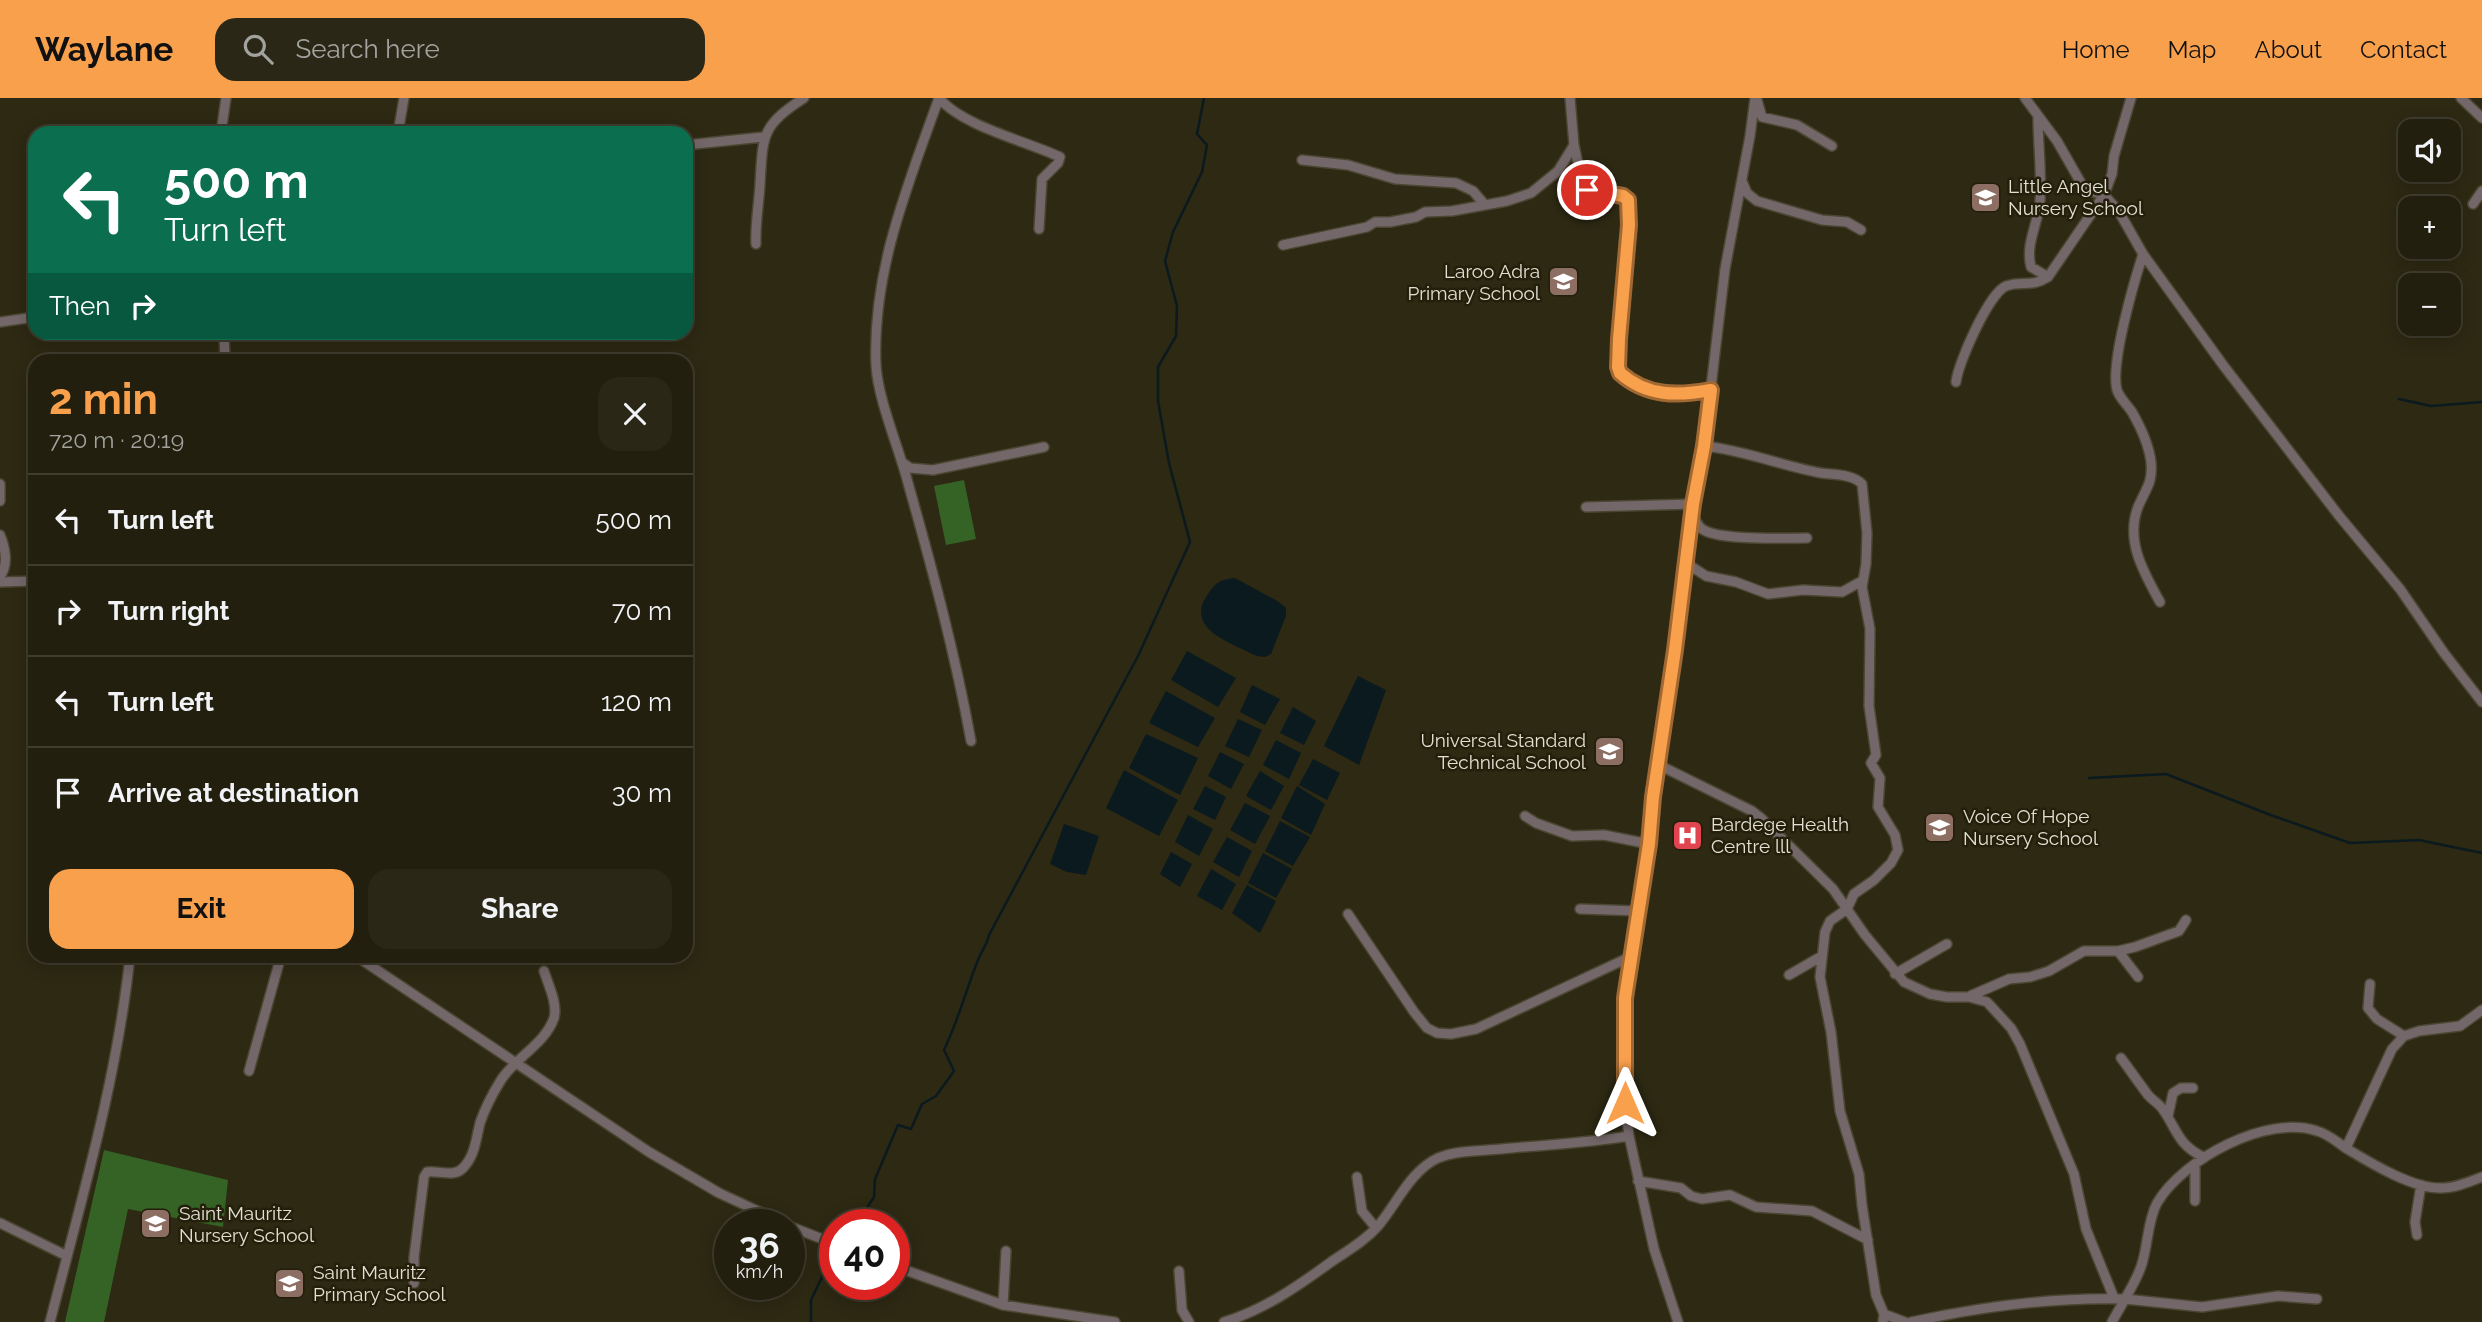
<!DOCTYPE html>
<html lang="en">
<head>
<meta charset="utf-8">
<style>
	body { margin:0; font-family:Raleway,sans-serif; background:#2a2717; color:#f1f3f6; height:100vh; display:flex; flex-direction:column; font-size:26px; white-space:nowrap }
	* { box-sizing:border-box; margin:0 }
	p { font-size:23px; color:#a2a29e }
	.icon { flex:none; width:38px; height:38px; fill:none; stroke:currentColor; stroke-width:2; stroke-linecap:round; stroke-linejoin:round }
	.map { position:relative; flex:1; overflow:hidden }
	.details { position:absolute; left:28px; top:256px; width:665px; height:609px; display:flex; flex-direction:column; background:#221f0e; border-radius:21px; box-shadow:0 4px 18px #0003,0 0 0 2px #3f3d2e }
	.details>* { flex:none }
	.hud { position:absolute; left:28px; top:28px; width:665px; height:214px; border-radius:21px; box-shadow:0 4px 18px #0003,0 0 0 2px #3f3d2e; background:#0b6e4f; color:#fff; overflow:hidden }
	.tools { position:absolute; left:2398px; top:21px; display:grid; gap:14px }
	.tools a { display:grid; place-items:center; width:63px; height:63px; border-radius:14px; background:#221f0e; box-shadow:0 4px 18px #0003,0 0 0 2px #3f3d2e; font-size:35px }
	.speed { position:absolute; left:714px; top:1111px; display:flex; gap:14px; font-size:35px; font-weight:700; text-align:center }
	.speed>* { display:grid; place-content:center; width:91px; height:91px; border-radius:50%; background:#221f0e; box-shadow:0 4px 18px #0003,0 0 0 2px #3f3d2e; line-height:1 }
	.speed small { font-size:18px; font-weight:400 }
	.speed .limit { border:10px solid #d22; background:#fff; color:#111 }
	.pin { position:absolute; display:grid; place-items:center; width:60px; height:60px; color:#fff; margin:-30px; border:4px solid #fff; border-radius:50%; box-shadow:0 2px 7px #0007 }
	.me { position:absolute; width:77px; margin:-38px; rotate:0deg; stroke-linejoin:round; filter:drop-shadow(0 0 5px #0008) }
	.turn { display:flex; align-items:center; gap:24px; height:147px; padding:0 21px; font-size:32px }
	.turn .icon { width:91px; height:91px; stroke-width:2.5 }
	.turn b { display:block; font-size:49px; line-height:60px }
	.then { display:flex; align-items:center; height:66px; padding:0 21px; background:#0003; gap:14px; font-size:26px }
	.round { display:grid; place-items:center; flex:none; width:74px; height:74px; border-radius:21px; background:#2a2717 }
	.summary { display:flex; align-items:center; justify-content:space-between; height:119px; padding:0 21px }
	h1 { font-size:42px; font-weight:700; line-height:52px; color:#f9a04d }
	.cta { display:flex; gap:14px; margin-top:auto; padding:14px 21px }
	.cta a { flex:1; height:80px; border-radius:21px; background:#f9a04d; color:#111; font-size:28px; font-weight:700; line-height:80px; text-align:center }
	.cta a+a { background:#2a2717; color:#f1f3f6 }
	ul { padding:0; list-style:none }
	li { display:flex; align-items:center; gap:21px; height:91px; padding:0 21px; border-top:2px solid #3f3d2e }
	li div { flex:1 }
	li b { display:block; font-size:26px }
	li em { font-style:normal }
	header { display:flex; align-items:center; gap:42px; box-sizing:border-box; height:98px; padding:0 35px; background:#f9a04d; color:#111 }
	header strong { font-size:33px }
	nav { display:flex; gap:38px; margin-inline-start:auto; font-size:24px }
	.search { width:490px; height:63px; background:#2a2717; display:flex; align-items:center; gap:18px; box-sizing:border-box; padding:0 24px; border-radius:21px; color:#a2a29e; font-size:26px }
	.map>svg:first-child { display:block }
	.forest { fill:#356325 }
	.water { fill:#0b1a1e }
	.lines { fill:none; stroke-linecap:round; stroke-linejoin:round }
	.stream { stroke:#0b1a1e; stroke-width:2.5 }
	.minor-casing { stroke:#4a4632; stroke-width:12 }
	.minor { stroke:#746769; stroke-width:9 }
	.route-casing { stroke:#a26832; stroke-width:18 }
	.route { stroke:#f9a04d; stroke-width:12 }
	.labels { text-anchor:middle; stroke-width:5; stroke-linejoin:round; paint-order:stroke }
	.poi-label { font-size:19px; fill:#e2e0d3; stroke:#231f0a; text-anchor:start }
</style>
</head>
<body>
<header>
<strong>Waylane</strong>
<div class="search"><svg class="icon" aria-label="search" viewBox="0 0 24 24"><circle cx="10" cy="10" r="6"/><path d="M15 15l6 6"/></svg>Search here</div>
<nav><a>Home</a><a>Map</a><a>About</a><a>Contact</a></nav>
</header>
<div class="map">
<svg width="2482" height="1224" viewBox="0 0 2482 1224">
	<rect width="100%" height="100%" fill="#2d2913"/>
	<path class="forest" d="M 964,382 L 976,441 L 946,447 L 934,388 Z
		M 104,1052 L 228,1082 L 223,1129 L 128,1111 L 104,1224 L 65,1224 Z"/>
	<path class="water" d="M 1235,480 L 1279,504 L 1286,510 L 1286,518 L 1271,556 L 1265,559 L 1257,558 C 1232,545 1183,531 1208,496 C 1215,485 1221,481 1235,480 Z
		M 1187,553 L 1236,580 L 1218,609 L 1171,582 Z
		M 1358,578 L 1386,592 L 1359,667 L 1324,648 Z
		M 1252,587 L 1280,601 L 1265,627 L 1240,614 Z
		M 1166,593 L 1215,620 L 1198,649 L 1149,625 Z
		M 1293,609 L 1316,623 L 1304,647 L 1280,635 Z
		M 1238,621 L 1262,632 L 1249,659 L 1225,648 Z
		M 1146,636 L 1198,660 L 1180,697 L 1129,670 Z
		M 1276,642 L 1301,655 L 1289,681 L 1263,667 Z
		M 1220,654 L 1244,666 L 1231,691 L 1208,678 Z
		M 1313,661 L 1340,675 L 1327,702 L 1299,687 Z
		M 1124,672 L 1178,702 L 1159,738 L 1106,710 Z
		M 1260,673 L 1284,688 L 1271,712 L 1246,698 Z
		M 1205,688 L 1226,699 L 1215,722 L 1193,711 Z
		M 1297,688 L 1325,706 L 1311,737 L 1281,720 Z
		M 1245,705 L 1270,718 L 1255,746 L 1230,732 Z
		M 1188,717 L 1213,731 L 1199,758 L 1175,744 Z
		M 1280,723 L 1310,739 L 1293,768 L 1265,753 Z
		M 1064,726 L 1099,738 L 1086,777 L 1067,774 L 1050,766 Z
		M 1227,739 L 1252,753 L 1239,779 L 1213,764 Z
		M 1171,754 L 1192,766 L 1180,789 L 1160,776 Z
		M 1263,755 L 1292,771 L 1276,800 L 1248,785 Z
		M 1211,771 L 1236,786 L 1222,812 L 1197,798 Z
		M 1247,787 L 1276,803 L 1260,835 L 1232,815 Z"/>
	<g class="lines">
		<path class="stream" d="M 2399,301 L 2431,308 L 2482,304
			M 2089,680 L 2166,676 L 2268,716 L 2350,745 L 2419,742 L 2482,755
			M 856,1127 L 874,1099 L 875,1081 L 898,1027 L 911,1031 L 922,1006 L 936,998 L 954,973 L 944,952 C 958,923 966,892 978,862 C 982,852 987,847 989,837 L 1138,558 L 1190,444 L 1169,365 L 1158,303 L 1158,269 L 1176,238 L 1177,208 L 1165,163 L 1173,134 L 1202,74 L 1207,47 L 1197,36 L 1204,0
			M 811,1224 L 811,1202 L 822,1179 L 823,1163 L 835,1149"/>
		<defs>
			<path id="minor" d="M 939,0 C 908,86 872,174 876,267 C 878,302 899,350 908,385 C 932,470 955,555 971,643
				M 939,0 C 962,28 1026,43 1060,59 L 1058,65 L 1042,81 L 1039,131
				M 1570,0 L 1574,47 L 1583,89 C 1596,99 1616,92 1628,102 L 1629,127 L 1618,265 L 1620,275 C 1649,299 1676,299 1711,292
				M 2025,0 L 2057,43 L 2081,85 L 2086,92 L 2104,97 L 2118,112 L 2143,156 L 2223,267 L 2340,419 L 2400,491 L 2444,555 L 2482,604
				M 2461,0 L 2482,20
				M 1757,2 L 1762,19 L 1797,27 L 1832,48
				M 2038,19 C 2038,48 2042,75 2040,104 C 2038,126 2025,146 2031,169 L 2048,179
				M 221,35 L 226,0
				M 398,35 L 404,0
				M 686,47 L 763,39
				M 1302,62 L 1348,67 L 1395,81 L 1456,85 L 1473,93 L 1485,107
				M 1742,83 L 1747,95 L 1757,103 L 1822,122 L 1847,124 L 1861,132
				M 2473,106 L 2482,93
				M 756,146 C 755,126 759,106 760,86 C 763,37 761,28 804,0
				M 1283,147 L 1367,129 L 1375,124 L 1390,124 L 1416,119 L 1425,114 L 1452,113 L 1507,103 L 1531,95 L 1558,73 L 1574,47
				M 2143,156 C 2134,184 2110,266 2117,292 C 2120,301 2127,306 2132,314 C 2140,328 2149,348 2151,364 C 2153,385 2146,390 2138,409 C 2125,443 2144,475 2160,504
				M 0,224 L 35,219
				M 224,234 L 225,262
				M 1956,284 C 1958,265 1989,195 2006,188 C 2022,182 2031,190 2048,179 L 2104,97 L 2112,76 L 2114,58 L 2131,0
				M 1704,348 C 1744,352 1782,368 1821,375 C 1834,377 1853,376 1862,386 L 1867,435 L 1866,466 L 1862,489 L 1870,531 L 1869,608 L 1876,657 L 1871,665 L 1880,680 L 1878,709 L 1895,737 L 1898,752 L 1891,765 L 1874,782 L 1854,796 L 1847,811 L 1830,823 L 1825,834 L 1820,879 L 1831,934 L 1840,1013 L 1859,1076 L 1862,1107 L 1876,1197 L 1884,1216 L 1883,1224
				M 903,365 L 910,370 L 933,372 L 1044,349
				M 0,386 L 0,403
				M 1586,409 L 1693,406
				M 1692,417 C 1695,421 1698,428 1702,431 C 1719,443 1785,440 1807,440
				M 0,437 C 5,449 9,467 0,478
				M 1686,465 L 1706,478 L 1736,484 L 1768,496 L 1803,492 L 1842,494 L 1862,483
				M 0,484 L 35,483
				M 1659,667 L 1752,713 L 1761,720 L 1833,791 L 1865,837 L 1904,884 L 1930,896 L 1947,899 L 1969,899 L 1987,904 L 2011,930 L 2020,946 L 2074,1076 L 2086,1131 L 2114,1200
				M 1525,718 L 1536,725 L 1572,738 L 1604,737 L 1649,746
				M 1580,811 L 1639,813
				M 1348,816 L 1414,914 L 1427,930 L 1437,935 L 1451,936 L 1476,931 L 1630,859
				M 2118,853 L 2138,879
				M 356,858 L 649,1054 L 719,1095 L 788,1127
				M 1895,876 L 1947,846
				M 1789,877 L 1822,858
				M 2370,886 L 2368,910 L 2377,921 L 2404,938
				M 1970,898 L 2009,881 L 2030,879 L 2049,873 L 2084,853 L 2118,853 L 2135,849 L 2179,833 L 2186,822
				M 2121,960 C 2130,972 2139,985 2148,997 C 2153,1003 2160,1006 2164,1013 C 2178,1034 2178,1046 2203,1059
				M 249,973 L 281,858
				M 2168,1018 L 2173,995 L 2181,990 L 2193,990
				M 2346,1050 L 2392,951 L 2404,938 L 2419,933 L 2460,928 L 2482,912
				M 2195,1066 L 2195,1103
				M 1357,1079 L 1362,1113 L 1376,1130
				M 1638,1083 L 1681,1090 L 1691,1098 L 1702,1101 L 1730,1097 L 1756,1109 L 1812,1113 L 1868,1142
				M 0,1125 L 67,1158
				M 789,1128 L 835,1146
				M 2417,1137 L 2415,1124 L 2421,1087
				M 894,1168 L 1003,1207 L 1115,1224
				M 1179,1173 L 1182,1212 L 1189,1224
				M 414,1185 L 414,1159 L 424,1079 L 427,1074 C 438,1072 454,1080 463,1070 C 475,1058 476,1041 480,1025 C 485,1010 493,995 501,982 C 516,959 545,946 554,920 C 558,906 548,886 544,873
				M 1003,1207 L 1006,1153
				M 1884,1216 L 1905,1224
				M 50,1224 C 81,1103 117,982 130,858
				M 1224,1224 C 1264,1212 1298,1188 1331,1164 C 1347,1153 1365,1143 1378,1128 C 1396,1107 1411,1072 1438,1060 C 1457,1052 1481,1053 1501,1051 C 1544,1047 1587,1045 1629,1038
				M 1678,1224 L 1654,1151 L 1629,1038 L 1625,1005 L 1625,900 L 1649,746 L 1653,699 L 1675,552 L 1693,406 L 1704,348 L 1725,171 L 1750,38 L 1755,0
				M 1911,1224 C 1980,1209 2054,1199 2125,1201 C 2132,1188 2140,1176 2143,1162 C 2148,1144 2148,1122 2157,1105 C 2183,1061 2267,1016 2317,1033 C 2329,1036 2339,1046 2349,1052 C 2372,1066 2414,1091 2441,1090 C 2455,1090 2469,1084 2482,1079
				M 2112,1224 L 2125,1201 L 2202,1209 L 2278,1198 L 2317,1201"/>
		</defs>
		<use href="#minor" class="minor-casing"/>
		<use href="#minor" class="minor"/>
	</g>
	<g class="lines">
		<defs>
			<path id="route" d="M 1587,92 L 1623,98 L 1628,102 L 1629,127 L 1619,241 L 1618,269 L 1620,275 C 1647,299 1678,298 1711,292 L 1704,348 L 1693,406 L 1675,552 L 1653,699 L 1649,746 L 1625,900 L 1625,1005"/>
		</defs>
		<use href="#route" class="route-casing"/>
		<use href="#route" class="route"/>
	</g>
	<defs>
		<symbol id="school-square" viewBox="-11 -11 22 22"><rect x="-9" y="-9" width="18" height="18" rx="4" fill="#8d6e63" stroke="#231f0a"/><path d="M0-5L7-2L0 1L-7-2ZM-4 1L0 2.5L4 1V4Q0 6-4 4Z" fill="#fff"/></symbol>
		<symbol id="hospital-square" viewBox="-11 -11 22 22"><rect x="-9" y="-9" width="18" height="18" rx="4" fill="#e0444e" stroke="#231f0a"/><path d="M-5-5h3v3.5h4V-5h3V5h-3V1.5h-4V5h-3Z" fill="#fff"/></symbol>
	</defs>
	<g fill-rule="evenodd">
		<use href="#school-square" x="1968" y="82" width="35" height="35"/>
		<use href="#school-square" x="1546" y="166" width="35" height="35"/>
		<use href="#school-square" x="1592" y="636" width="35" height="35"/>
		<use href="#school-square" x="1922" y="712" width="35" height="35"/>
		<use href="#hospital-square" x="1670" y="720" width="35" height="35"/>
		<use href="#school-square" x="138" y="1108" width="35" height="35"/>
		<use href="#school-square" x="272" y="1168" width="35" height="35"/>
	</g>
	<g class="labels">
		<g class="poi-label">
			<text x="2008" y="95">Little Angel<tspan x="2008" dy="22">Nursery School</tspan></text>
			<text x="1540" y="180" text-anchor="end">Laroo Adra<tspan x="1540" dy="22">Primary School</tspan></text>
			<text x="1586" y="649" text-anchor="end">Universal Standard<tspan x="1586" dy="22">Technical School</tspan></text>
			<text x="1963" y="725">Voice Of Hope<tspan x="1963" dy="22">Nursery School</tspan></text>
			<text x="1711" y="733">Bardege Health<tspan x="1711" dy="22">Centre lll</tspan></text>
			<text x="179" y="1122">Saint Mauritz<tspan x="179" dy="22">Nursery School</tspan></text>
			<text x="313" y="1181">Saint Mauritz<tspan x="313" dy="22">Primary School</tspan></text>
		</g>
	</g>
</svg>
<div class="tools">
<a><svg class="icon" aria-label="sound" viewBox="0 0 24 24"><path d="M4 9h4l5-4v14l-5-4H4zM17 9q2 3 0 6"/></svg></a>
<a>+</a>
<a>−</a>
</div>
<div class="speed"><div>36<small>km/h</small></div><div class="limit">40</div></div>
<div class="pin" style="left:1587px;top:92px;background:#d93025"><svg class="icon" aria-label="arrive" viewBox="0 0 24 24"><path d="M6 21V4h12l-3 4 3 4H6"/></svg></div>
<svg class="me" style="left:1625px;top:1005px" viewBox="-20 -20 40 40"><path d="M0-17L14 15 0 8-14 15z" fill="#f9a04d" stroke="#fff" stroke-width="4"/></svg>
<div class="hud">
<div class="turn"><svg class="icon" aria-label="left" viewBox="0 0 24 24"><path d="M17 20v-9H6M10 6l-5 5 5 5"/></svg><div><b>500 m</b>Turn left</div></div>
<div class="then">Then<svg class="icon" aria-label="right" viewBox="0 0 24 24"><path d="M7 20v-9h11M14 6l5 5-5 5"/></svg></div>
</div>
<section class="details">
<div class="summary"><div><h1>2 min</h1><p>720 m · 20:19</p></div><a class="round"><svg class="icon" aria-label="close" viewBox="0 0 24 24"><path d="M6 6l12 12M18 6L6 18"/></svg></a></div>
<ul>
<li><svg class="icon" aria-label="left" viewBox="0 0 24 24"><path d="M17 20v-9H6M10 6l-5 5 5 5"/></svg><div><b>Turn left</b></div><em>500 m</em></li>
<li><svg class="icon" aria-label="right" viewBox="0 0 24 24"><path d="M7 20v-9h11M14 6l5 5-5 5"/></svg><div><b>Turn right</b></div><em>70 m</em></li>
<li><svg class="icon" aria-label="left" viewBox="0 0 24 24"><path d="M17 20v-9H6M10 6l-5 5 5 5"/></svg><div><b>Turn left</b></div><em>120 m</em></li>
<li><svg class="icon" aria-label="arrive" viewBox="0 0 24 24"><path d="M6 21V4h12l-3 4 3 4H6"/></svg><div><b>Arrive at destination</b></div><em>30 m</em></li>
</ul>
<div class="cta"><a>Exit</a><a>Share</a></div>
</section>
</div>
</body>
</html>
